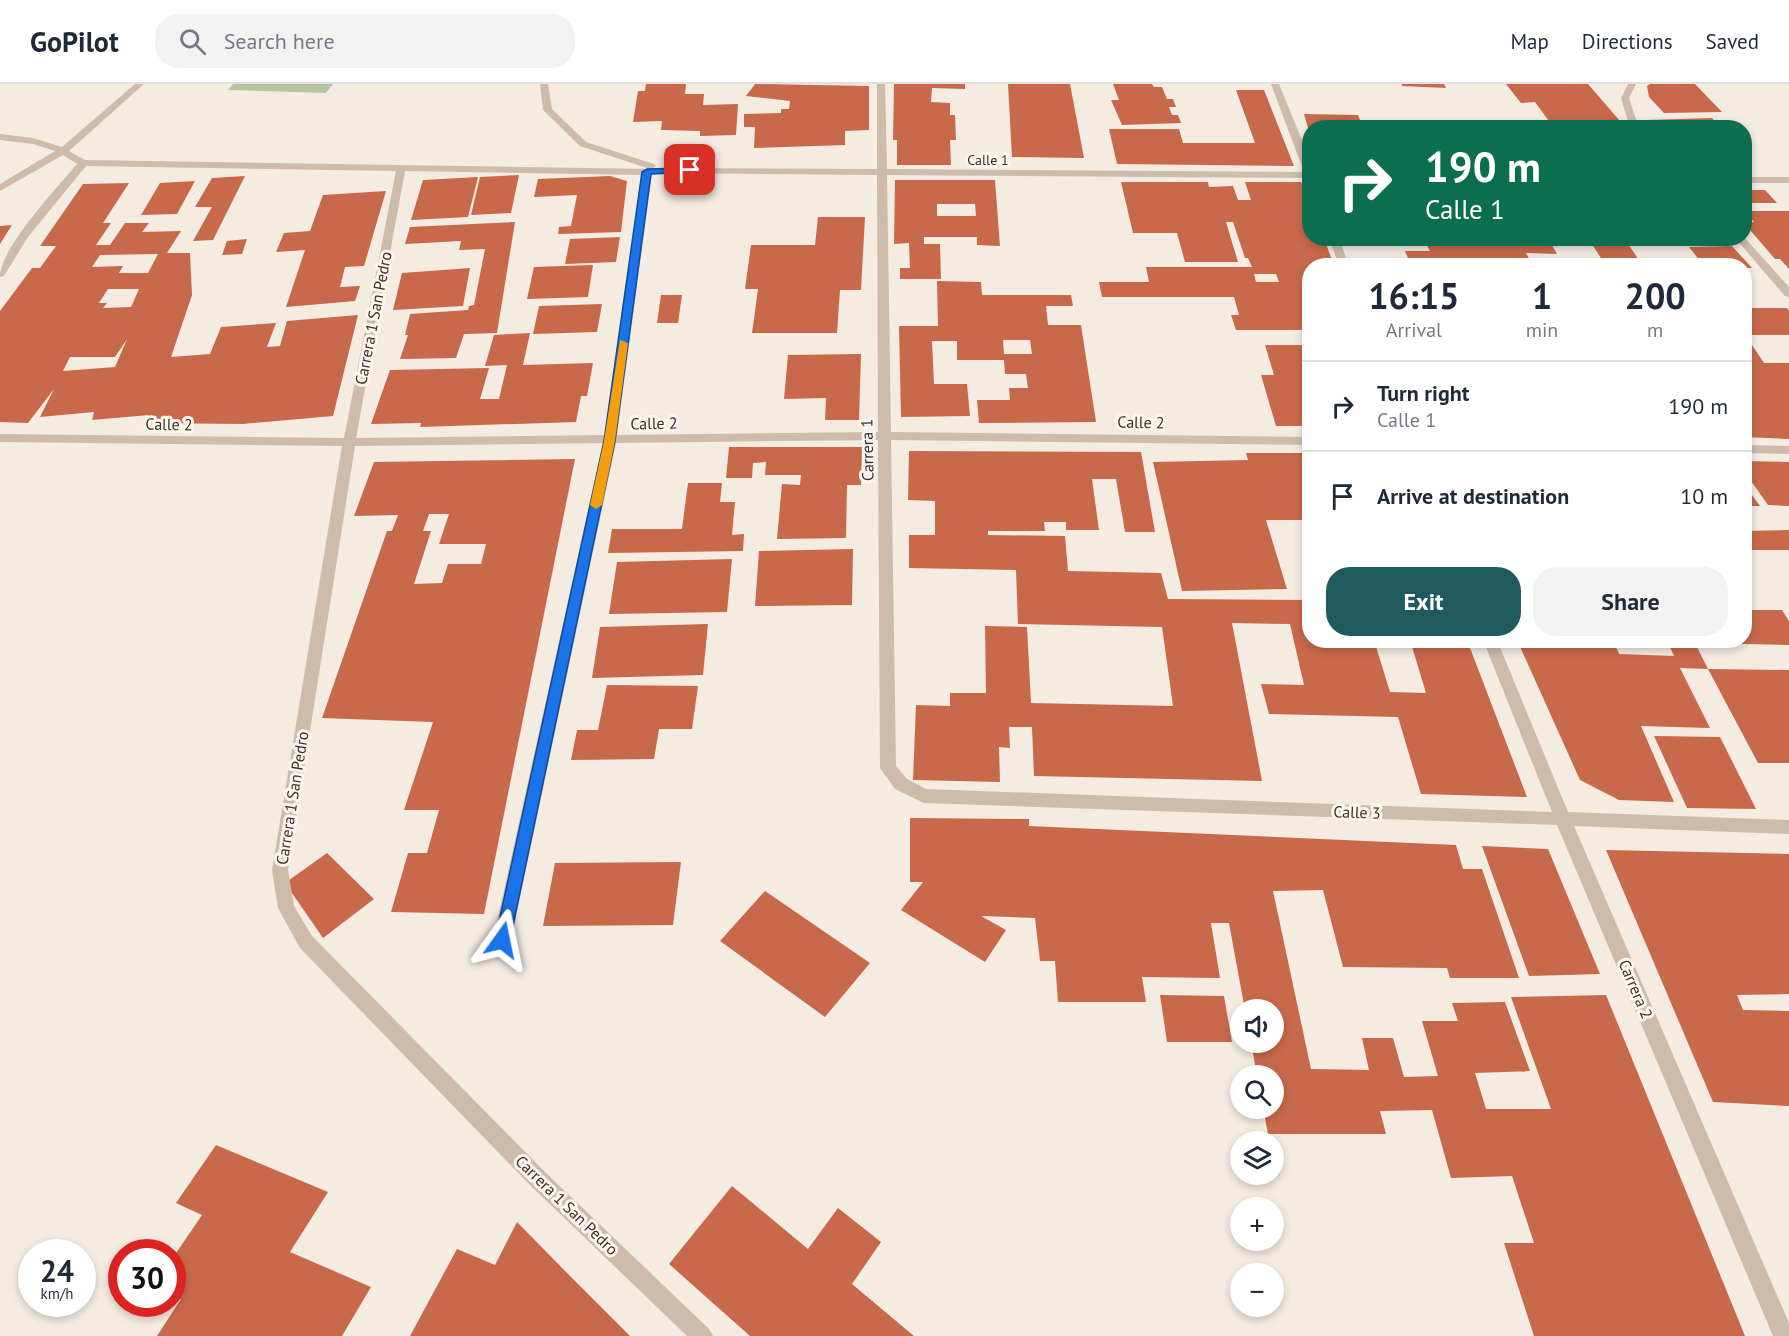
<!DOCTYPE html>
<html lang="en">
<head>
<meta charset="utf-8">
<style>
	body { margin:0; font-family:"PT Sans",sans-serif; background:#f2f2f3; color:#1f2937; height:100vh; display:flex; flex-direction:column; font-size:22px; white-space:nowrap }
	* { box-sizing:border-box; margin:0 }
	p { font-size:20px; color:#747a83 }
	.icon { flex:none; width:33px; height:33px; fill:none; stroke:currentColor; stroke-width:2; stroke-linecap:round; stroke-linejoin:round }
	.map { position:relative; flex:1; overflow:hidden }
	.panel { position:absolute; left:1302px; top:174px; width:450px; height:390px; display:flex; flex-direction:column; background:#fff; border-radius:24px; box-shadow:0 3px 9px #0003 }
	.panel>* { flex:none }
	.guide { position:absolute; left:1302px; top:36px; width:450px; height:126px; border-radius:24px; box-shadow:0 3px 9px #0003; background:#0b6e4f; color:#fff; overflow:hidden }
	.controls { position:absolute; left:1230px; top:915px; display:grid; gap:12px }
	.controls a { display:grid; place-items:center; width:54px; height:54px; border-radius:50%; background:#fff; box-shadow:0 3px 9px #0003; font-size:30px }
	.speed { position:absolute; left:18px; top:1155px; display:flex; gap:12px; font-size:30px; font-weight:700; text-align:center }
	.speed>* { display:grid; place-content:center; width:78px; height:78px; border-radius:50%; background:#fff; box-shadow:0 3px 9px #0003; line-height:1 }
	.speed small { font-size:15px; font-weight:400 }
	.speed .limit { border:9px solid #d22; background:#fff; color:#111 }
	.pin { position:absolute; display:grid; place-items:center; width:51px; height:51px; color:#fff; margin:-26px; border-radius:12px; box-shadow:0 3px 9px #0006 }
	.me { position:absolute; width:66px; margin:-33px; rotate:12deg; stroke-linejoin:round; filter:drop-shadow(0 0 4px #0008) }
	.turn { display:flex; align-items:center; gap:21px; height:126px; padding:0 24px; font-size:27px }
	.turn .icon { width:78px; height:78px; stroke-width:2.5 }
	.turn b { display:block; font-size:42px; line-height:51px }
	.eta { display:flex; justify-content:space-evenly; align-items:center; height:102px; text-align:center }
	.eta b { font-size:36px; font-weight:700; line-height:42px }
	.primary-button { display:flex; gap:12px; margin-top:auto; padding:12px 24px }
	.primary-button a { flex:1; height:69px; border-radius:24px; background:#1f5a5e; color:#fff; font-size:24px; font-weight:700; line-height:69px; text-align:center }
	.primary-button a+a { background:#f2f2f3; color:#1f2937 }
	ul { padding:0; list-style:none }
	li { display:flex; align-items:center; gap:18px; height:90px; padding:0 24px; border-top:2px solid #e0e1e3 }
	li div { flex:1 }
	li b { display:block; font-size:22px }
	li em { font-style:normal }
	header { display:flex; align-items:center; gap:36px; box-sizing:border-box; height:84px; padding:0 30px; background:#fff; border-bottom:2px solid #e0e1e3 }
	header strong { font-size:28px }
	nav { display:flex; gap:33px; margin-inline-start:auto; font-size:21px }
	.search { width:420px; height:54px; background:#f2f2f3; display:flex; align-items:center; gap:15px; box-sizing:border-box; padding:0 21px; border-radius:24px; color:#747a83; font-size:22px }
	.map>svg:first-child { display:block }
	.green { fill:#b8c4a0 }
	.building { fill:#c8694b; fill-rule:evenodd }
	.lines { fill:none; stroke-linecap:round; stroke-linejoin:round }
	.minor { fill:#cdbbac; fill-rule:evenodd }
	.route { fill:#1a73e8; stroke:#114b97; stroke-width:1.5 }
	.slow { fill:#f59e0b }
	.labels { text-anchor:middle; stroke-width:6; stroke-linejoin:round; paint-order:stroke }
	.far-street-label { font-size:14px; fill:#3b302b; stroke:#fbf5ee }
	.street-label { font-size:16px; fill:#3b302b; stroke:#fbf5ee }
</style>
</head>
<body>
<header>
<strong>GoPilot</strong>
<div class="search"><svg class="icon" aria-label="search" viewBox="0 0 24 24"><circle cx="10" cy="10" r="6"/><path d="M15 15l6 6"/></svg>Search here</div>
<nav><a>Map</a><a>Directions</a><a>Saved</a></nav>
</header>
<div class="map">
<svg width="1789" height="1252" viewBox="0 0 1789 1252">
	<rect width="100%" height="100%" fill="#f4ebe1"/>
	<path class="green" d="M 233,0 L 333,0 L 326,9 L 228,6 Z"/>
	<path class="building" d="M 646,0 L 686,0 L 685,10 L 704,10 L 703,21 L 738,20 L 736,51 L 700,52 L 700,47 L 661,46 L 662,37 L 633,38 L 638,7 L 645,7 Z
		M 755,0 L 869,2 L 869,46 L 845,47 L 845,61 L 754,64 L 755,43 L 744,43 L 744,30 L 781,29 L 781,25 L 789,25 L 790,17 L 746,12 Z
		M 894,0 L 965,0 L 965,5 L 932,4 L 931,18 L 950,19 L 950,31 L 955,31 L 956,56 L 950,56 L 951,81 L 897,81 L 897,56 L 893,56 Z
		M 1008,0 L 1070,0 L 1084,74 L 1012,73 Z
		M 1113,0 L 1152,0 L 1154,3 L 1162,3 L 1167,15 L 1173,15 L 1176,23 L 1169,23 L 1172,31 L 1178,31 L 1181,39 L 1122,41 L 1111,16 L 1119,16 Z
		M 1402,0 L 1444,0 L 1446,4 L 1402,2 Z
		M 1506,0 L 1588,0 L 1626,44 L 1554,44 L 1535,18 L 1521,19 Z
		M 1650,0 L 1695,0 L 1722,28 L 1664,29 L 1649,13 L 1647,2 Z
		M 1236,6 L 1264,6 L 1294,82 L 1117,80 L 1109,45 L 1179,45 L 1183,59 L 1255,59 Z
		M 1304,30 L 1358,31 L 1363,44 L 1308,44 Z
		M 1712,34 L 1721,44 L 1654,44 L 1647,36 Z
		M 1403,41 L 1439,41 L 1441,44 L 1404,44 Z
		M 519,91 L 511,129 L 471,131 L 480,93 Z
		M 245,92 L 213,156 L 193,157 L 212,123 L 195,123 L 212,94 Z
		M 610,92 L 627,97 L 621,148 L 558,150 L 559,143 L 571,142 L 577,111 L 534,113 L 538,95 Z
		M 478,93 L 468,133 L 411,136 L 423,96 Z
		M 895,96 L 995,96 L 1000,162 L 977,161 L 977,153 L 924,153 L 924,160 L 940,160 L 941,195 L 900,195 L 900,184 L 910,184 L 909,159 L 894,160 ZM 937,120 L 975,120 L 976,132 L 937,132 Z
		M 195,97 L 177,130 L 141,131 L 160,99 Z
		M 1121,98 L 1208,98 L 1209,103 L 1233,102 L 1238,116 L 1251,116 L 1245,98 L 1301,98 L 1310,119 L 1310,154 L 1324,154 L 1334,182 L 1310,182 L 1310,246 L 1236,246 L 1231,231 L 1239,231 L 1234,213 L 1102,213 L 1099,198 L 1149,198 L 1146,183 L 1252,183 L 1248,174 L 1245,174 L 1233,138 L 1226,138 L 1238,178 L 1185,178 L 1177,149 L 1133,149 ZM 1254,190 L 1276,190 L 1279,198 L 1256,198 Z
		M 129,99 L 103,139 L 111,139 L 96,161 L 110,161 L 125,139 L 149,139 L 142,148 L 181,147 L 167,169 L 190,169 L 192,211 L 171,273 L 210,270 L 221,243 L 276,239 L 267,263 L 280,262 L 287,237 L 358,231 L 333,332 L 243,340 L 145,339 L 149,331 L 92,336 L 94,328 L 40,333 L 54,305 L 28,339 L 0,338 L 0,227 L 32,184 L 40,184 L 56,162 L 40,162 L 83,100 ZM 158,170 L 148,189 L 119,189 L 123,182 L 92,183 L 100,171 ZM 108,205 L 139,205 L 131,223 L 103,224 L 107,219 L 99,219 ZM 127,255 L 115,283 L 63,287 L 70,273 L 115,273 Z
		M 1744,106 L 1765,106 L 1777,119 L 1744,119 Z
		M 386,107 L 364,182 L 345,183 L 340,203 L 360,202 L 355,217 L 286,223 L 305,166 L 276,168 L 284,149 L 310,147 L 323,111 Z
		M 1744,127 L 1789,127 L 1789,185 L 1780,175 L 1775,175 L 1744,139 L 1754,138 Z
		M 818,133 L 865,133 L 861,206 L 840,206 L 837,249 L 752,249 L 758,205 L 745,205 L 751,161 L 815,161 Z
		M 515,138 L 497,249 L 464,250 L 456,274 L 400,275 L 408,251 L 405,251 L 410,230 L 468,226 L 469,222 L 474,221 L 485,165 L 459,166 L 461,157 L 405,160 L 410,143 Z
		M 12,141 L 0,160 L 0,142 Z
		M 620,153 L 616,178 L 565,180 L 570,155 Z
		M 1355,154 L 1456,154 L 1458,158 L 1485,158 L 1483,154 L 1548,154 L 1557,170 L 1526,169 L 1533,182 L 1453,182 L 1450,175 L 1443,175 L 1447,182 L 1366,182 L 1363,174 L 1408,174 L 1405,167 L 1430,167 L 1425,158 L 1356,158 Z
		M 1588,154 L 1624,154 L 1643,182 L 1606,182 Z
		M 247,155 L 242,170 L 222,171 L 227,157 Z
		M 1732,162 L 1752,184 L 1744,184 L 1744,182 L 1704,182 L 1689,163 Z
		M 593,181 L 588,213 L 527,215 L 534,183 Z
		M 470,184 L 463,222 L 393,226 L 402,189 Z
		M 937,197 L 981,198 L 982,211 L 1071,211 L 1073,222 L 1046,222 L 1048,241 L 1081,241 L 1096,338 L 979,339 L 977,316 L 1010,316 L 1009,304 L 1028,304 L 1026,290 L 1005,290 L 1004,276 L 957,276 L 957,257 L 932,257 L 934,300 L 967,300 L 970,332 L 901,333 L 899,242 L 938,242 ZM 1003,256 L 1030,256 L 1032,270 L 1004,270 Z
		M 661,211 L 682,211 L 678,239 L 657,239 Z
		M 602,220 L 597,248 L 533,250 L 539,222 Z
		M 1744,224 L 1787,224 L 1789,227 L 1789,251 L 1744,251 Z
		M 530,249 L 523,281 L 593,279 L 587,312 L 581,312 L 576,338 L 420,343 L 421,339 L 371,340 L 390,286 L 489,284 L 480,315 L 499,315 L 507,281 L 485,282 L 494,251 Z
		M 1744,258 L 1750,258 L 1764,279 L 1789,279 L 1789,355 L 1744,353 Z
		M 1265,261 L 1310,261 L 1310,342 L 1276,342 L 1261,291 L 1274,291 Z
		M 861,270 L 859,336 L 825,336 L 826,314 L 784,315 L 788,271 Z
		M 729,363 L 862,363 L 861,401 L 847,401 L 846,454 L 777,455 L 782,400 L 800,401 L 801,391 L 765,391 L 766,378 L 753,379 L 752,394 L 726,394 Z
		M 909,367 L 1141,368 L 1155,448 L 1125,448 L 1116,395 L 1092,395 L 1099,446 L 1066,446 L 1066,438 L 1044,438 L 1045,447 L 988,447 L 988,451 L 1065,452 L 1068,487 L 1161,489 L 1168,515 L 1310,516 L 1310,556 L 1374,556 L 1390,608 L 1426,609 L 1410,556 L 1467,556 L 1527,713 L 1421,710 L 1398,633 L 1269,630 L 1261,600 L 1304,601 L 1290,540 L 1232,539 L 1262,697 L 1034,692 L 1032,643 L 1009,643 L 1010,664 L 999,663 L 1000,698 L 913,696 L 916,621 L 950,622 L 950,609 L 986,609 L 985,542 L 1027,543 L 1031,619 L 1173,622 L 1162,543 L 1018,540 L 1016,486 L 909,484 L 909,451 L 935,451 L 935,417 L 908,416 Z
		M 1246,369 L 1310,369 L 1310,436 L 1266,436 L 1287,505 L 1182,507 L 1153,378 L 1248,376 Z
		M 575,375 L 484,830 L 391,828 L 408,769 L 427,769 L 439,726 L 404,726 L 433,638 L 322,634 L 387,447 L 392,447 L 398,431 L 354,432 L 374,378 ZM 429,430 L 449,430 L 439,460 L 486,460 L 481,480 L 448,480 L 442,499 L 414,500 L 431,447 L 423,447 Z
		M 1744,377 L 1789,378 L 1789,422 L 1768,421 L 1744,387 Z
		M 688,399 L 722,399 L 720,418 L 735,418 L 732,451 L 744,450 L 743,467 L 608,469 L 612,445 L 682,445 Z
		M 1744,400 L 1760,422 L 1744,422 Z
		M 1789,446 L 1789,466 L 1744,466 L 1744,447 Z
		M 853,465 L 852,521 L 755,522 L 759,467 Z
		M 732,475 L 727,528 L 609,530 L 617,478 Z
		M 1744,526 L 1782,526 L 1789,537 L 1789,561 L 1695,559 L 1708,585 L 1789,586 L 1789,679 L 1758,679 L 1708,585 L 1680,584 L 1710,644 L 1641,642 L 1674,718 L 1619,716 L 1580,696 L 1517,556 L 1613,556 L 1619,570 L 1674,572 L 1667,556 L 1744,556 Z
		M 708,540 L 703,591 L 592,594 L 600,543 Z
		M 607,601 L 698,602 L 692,645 L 659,645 L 654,675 L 571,676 L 577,646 L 598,646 Z
		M 1654,652 L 1720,653 L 1756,725 L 1687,724 Z
		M 910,734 L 1029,735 L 1029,742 L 1456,761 L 1463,785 L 1482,785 L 1519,894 L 1450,894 L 1447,884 L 1343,883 L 1323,806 L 1273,807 L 1311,985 L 1369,986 L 1362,954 L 1393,954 L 1404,993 L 1438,992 L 1422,937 L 1458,937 L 1452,919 L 1505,918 L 1530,987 L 1475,989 L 1486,1025 L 1551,1025 L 1511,913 L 1606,911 L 1745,1252 L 1534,1252 L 1504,1159 L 1534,1159 L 1512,1092 L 1451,1094 L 1432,1026 L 1380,1027 L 1386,1050 L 1268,1050 L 1263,1024 L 1274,1024 L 1274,992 L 1257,992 L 1251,958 L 1274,958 L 1274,926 L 1245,926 L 1229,839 L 1211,839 L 1220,894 L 1142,893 L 1146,918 L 1058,918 L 1055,877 L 1040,877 L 1035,834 L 981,832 L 1006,846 L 985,878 L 901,826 L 923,798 L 910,798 Z
		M 1482,762 L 1548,765 L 1600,890 L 1529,892 Z
		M 1606,766 L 1789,770 L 1789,910 L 1737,911 L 1743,926 L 1789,927 L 1789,1022 L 1713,1018 Z
		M 327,769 L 374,815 L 323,854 L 285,799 Z
		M 681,778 L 673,841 L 543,842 L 555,779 Z
		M 765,807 L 870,879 L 825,933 L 720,857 Z
		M 1160,911 L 1224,912 L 1232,958 L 1167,958 Z
		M 216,1061 L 328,1108 L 290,1168 L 371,1203 L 342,1252 L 157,1252 L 181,1215 L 172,1211 L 172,1175 L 202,1131 L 176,1119 Z
		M 732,1102 L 808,1165 L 838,1124 L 881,1158 L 852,1200 L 914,1252 L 750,1252 L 669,1180 Z
		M 517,1138 L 565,1187 L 630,1252 L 410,1252 L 457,1165 L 495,1181 Z"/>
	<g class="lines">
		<path class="minor" d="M 135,0 L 144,0 L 69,67 L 85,76 L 650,85 L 580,62 L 543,26 L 540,0 L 548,0 L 552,25 L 586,58 L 654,80 L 656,82 L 653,84 L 877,85 L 877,0 L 885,0 L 887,85 L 1304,88 L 1271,0 L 1279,0 L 1310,76 L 1310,94 L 887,91 L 891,348 L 1310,353 L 1310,361 L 891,356 L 896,682 L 907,695 L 926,705 L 1552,728 L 1483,556 L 1497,556 L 1568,728 L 1789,736 L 1789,750 L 1574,742 L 1789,1239 L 1789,1252 L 1773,1252 L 1557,741 L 924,719 L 895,705 L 880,684 L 878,356 L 616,359 L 511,856 L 508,862 L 502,864 L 496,862 L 493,856 L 603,359 L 355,362 L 288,786 L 294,822 L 312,852 L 544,1087 L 709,1245 L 713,1252 L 687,1252 L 530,1101 L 300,864 L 278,824 L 272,786 L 342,362 L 0,358 L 0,350 L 344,354 L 396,87 L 86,82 L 28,153 L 4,192 L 0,193 C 0,164 57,104 77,80 L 63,71 L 0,107 L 0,100 L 55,67 L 33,60 L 0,56 L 0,50 L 33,54 L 62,63 ZM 405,87 L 642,91 L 605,351 L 356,354 ZM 666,89 L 877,91 L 878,348 L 617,351 L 652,90 Z
			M 1628,0 L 1636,0 L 1629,14 L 1639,44 L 1630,44 L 1621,14 Z
			M 1744,93 L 1789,93 L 1789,99 L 1744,99 Z
			M 1744,153 L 1789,203 L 1789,213 L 1785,212 L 1735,154 Z
			M 1329,154 L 1339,154 L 1349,182 L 1339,182 Z
			M 1744,361 L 1789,362 L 1789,370 L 1744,369 Z"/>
	</g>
	<path class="route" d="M 690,84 L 693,84 L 693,88 L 651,90 L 615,357 L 510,856 L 508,861 L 502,863 L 497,861 L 495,856 L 604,357 L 642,88 L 647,85 Z"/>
	<path class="slow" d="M 620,256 L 628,259 L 615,357 L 602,421 L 596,425 L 590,421 L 604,357 Z"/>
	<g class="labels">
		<g class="far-street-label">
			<text x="988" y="81">Calle 1</text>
		</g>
		<g class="street-label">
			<text transform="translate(373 234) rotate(-79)" y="6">Carrera 1 San Pedro</text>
			<text transform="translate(1141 338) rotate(1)" y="6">Calle 2</text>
			<text transform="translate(654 339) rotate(-1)" y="6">Calle 2</text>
			<text transform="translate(169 340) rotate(1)" y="6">Calle 2</text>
			<text transform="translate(867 366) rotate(-91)" y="6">Carrera 1</text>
			<text transform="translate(292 714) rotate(-81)" y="6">Carrera 1 San Pedro</text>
			<text transform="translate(1357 728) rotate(2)" y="6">Calle 3</text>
			<text transform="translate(1636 905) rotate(67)" y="6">Carrera 2</text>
			<text transform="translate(567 1121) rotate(44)" y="6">Carrera 1 San Pedro</text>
		</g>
	</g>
</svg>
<div class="controls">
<a><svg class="icon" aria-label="sound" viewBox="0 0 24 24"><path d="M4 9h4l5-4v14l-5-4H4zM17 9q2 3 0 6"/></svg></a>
<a><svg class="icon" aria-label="search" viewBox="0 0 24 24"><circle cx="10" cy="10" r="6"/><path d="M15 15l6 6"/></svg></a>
<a><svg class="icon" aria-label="layers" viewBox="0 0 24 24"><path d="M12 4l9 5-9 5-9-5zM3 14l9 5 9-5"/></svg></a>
<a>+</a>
<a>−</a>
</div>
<div class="speed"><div>24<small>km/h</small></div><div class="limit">30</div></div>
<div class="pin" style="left:690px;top:86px;background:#d93025"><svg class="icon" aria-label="arrive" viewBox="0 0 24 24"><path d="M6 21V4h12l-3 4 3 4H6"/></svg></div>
<svg class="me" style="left:502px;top:856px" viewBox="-20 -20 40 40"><path d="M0-17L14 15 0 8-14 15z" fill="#1a73e8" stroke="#fff" stroke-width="4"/></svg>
<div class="guide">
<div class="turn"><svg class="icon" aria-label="right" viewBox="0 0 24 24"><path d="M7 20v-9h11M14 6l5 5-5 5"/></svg><div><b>190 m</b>Calle 1</div></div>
</div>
<section class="panel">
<div class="eta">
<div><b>16:15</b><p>Arrival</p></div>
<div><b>1</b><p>min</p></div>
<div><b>200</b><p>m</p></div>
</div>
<ul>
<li><svg class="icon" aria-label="right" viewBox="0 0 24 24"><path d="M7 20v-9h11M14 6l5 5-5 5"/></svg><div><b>Turn right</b><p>Calle 1</p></div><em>190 m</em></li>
<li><svg class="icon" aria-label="arrive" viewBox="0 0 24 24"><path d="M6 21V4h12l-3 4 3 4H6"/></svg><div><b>Arrive at destination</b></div><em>10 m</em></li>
</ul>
<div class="primary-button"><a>Exit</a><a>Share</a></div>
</section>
</div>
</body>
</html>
